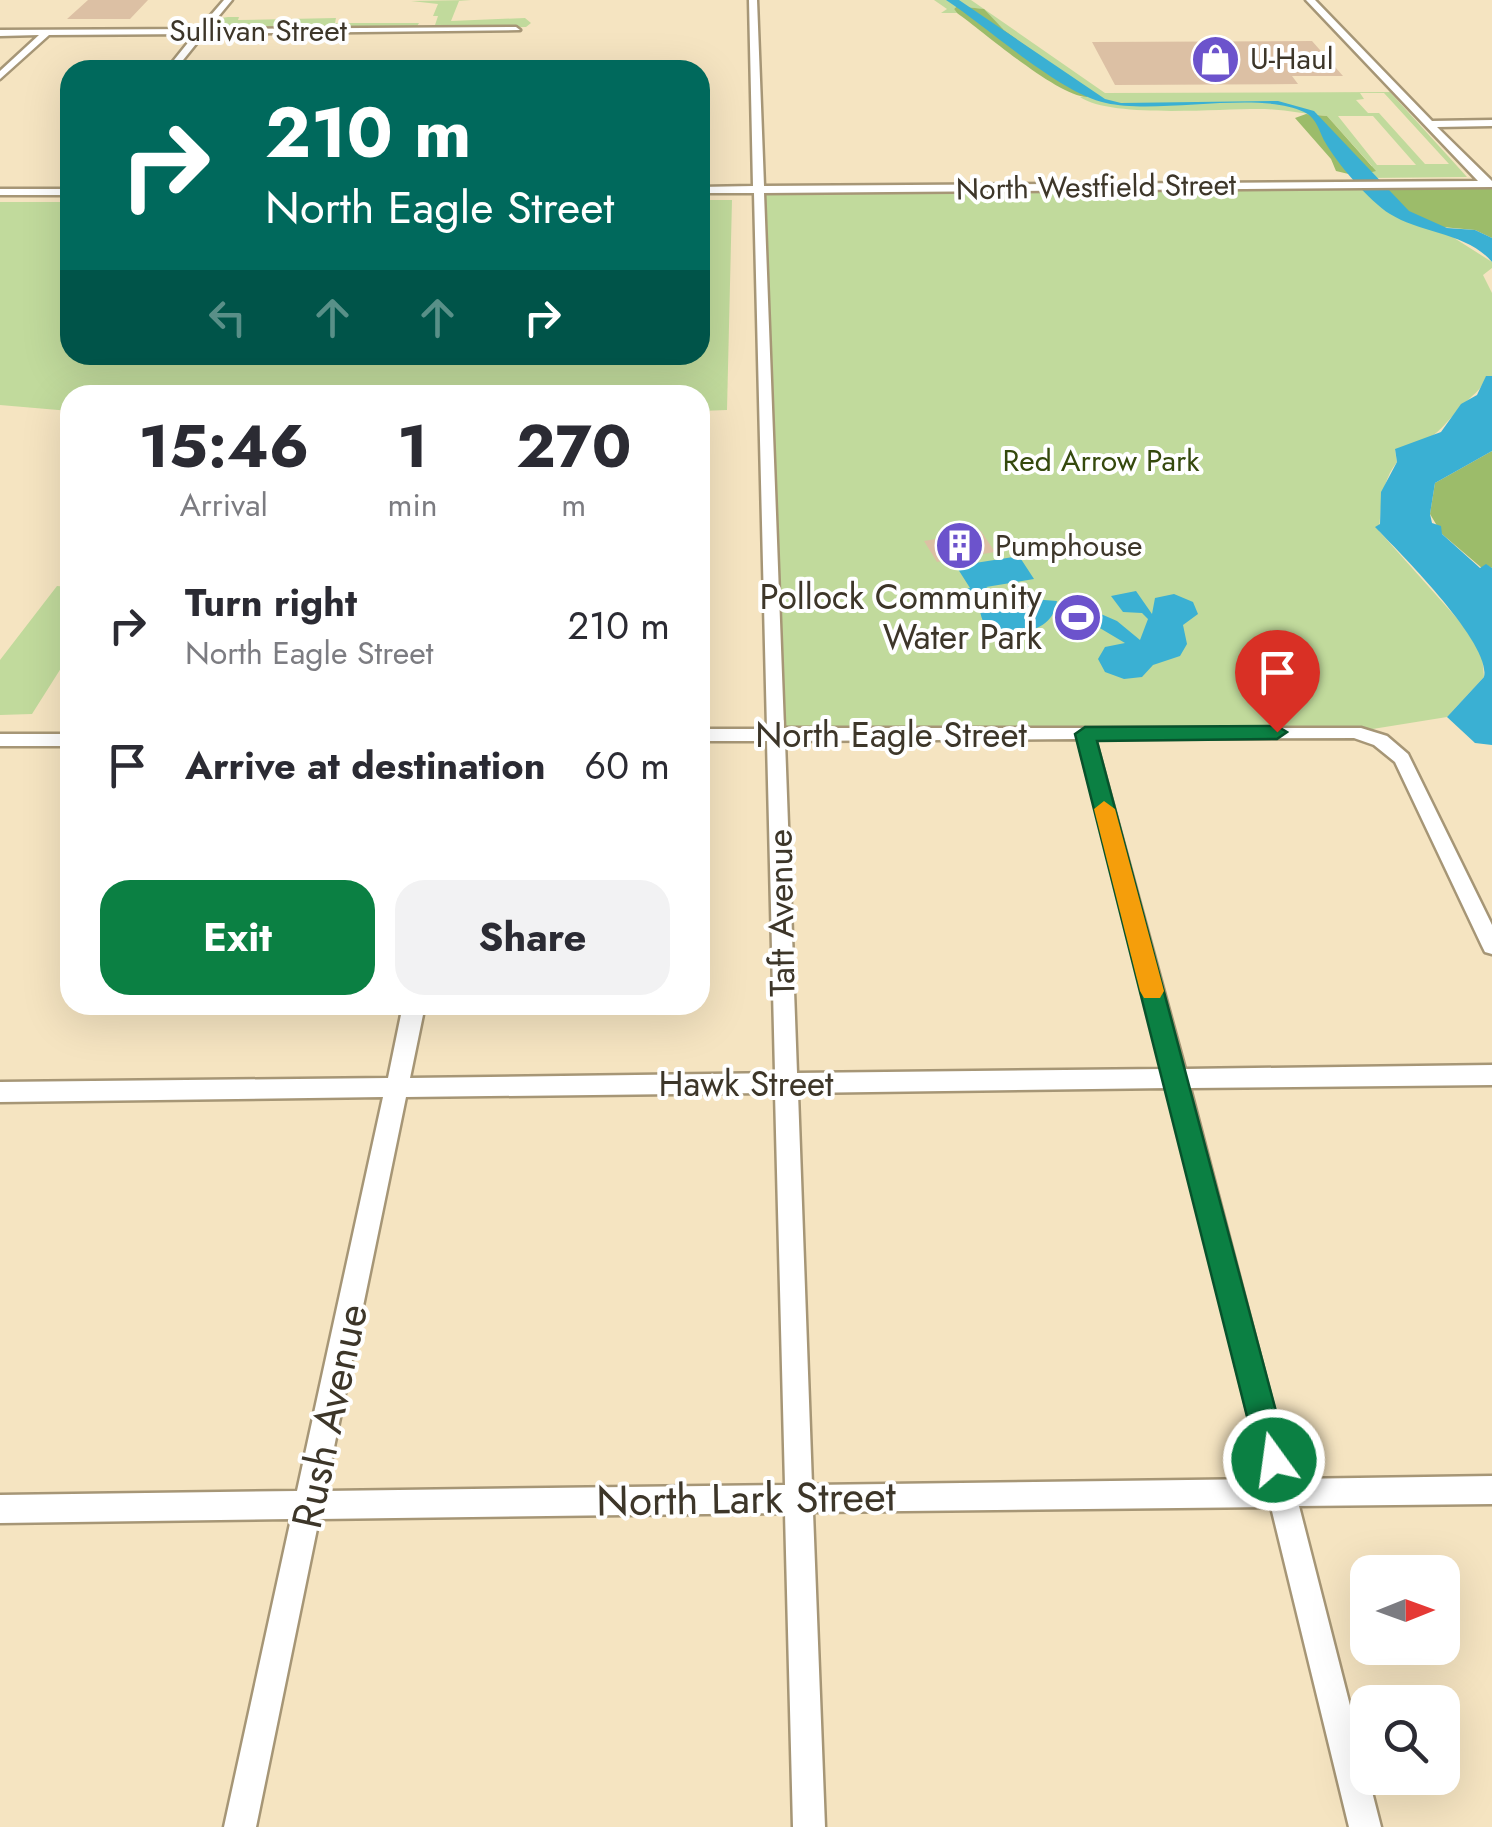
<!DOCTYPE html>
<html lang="en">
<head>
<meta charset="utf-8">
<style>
	body { margin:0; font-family:Jost,sans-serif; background:#f2f2f3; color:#2b2b33; height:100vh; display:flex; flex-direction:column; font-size:38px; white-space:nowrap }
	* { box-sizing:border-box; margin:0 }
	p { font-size:32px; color:#7c7c81 }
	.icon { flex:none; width:55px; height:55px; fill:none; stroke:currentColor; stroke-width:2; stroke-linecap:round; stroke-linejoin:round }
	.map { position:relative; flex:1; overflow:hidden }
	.sheet { position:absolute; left:60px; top:385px; width:650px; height:630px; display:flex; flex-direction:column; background:#fff; border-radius:30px; box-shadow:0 10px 40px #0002 }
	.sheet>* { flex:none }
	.hud { position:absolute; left:60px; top:60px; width:650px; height:305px; border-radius:30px; box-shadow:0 10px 40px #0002; background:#00695c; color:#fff; overflow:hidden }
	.needle { width:65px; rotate:89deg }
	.controls { position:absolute; left:1350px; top:1555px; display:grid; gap:20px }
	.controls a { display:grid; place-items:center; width:110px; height:110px; border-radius:20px; background:#fff; box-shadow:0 10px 40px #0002; font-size:50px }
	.pin { position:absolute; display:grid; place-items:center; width:85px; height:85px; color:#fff; margin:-102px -42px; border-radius:50% 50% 50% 0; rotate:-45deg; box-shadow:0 0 10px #0007 }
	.pin .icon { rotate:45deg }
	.me { position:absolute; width:110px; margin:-55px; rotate:346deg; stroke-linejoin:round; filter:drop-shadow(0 0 8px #0008) }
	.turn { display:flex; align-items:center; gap:35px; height:210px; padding:0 40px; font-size:45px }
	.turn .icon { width:130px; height:130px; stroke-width:2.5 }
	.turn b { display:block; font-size:70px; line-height:85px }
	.lanes { display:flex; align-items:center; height:95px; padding:0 40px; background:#0003; justify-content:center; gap:50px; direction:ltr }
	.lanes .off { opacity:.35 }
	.eta { display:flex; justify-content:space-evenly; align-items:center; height:170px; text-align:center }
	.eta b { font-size:60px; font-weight:700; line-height:70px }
	.button { display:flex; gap:20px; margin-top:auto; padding:20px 40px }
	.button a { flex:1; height:115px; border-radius:30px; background:#0b8043; color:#fff; font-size:40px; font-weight:700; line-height:115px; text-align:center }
	.button a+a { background:#f2f2f3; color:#2b2b33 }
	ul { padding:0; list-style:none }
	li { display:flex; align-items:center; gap:30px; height:140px; padding:0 40px }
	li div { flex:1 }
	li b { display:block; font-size:38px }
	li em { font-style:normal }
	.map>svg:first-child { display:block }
	.green { fill:#c1da9c; fill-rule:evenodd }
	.forest { fill:#9cbc6a }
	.water { fill:#3ab0d3 }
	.building { fill:#dcc0a4 }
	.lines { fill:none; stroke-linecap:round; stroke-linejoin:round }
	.minor-casing { stroke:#a69676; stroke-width:5 }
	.minor { fill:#fff; fill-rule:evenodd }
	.route { fill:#0b8043; stroke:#07532c; stroke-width:2.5 }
	.slow { fill:#f59e0b }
	.labels { text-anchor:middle; stroke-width:8; stroke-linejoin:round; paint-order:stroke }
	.far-street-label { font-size:30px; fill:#3d3629; stroke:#fff }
	.far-poi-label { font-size:30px; fill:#3d3629; stroke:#fff; text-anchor:start }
	.far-park-label { font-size:30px; fill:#35490d; stroke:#fff }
	.poi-label { font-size:35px; fill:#3d3629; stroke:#fff; text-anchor:end }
	.street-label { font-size:35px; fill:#3d3629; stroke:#fff }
	.near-street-label { font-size:42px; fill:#3d3629; stroke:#fff }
</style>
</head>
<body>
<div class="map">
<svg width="1492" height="1827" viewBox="0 0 1492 1827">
	<rect width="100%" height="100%" fill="#f5e4c1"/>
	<path class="green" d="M 471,0 L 459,1 L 451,21 L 525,18 L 531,23 L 526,27 L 434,28 L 438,16 L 433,16 L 438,4 L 411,1 Z
		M 934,0 L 971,0 L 1105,93 L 1390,92 L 1467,177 L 1365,178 L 1372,166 L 1327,116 C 1306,114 1286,110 1265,109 C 1223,108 1112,119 1080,97 L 1087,97 L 1090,92 L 1004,30 L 983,9 L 957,6 L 954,9 L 957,13 L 941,13 L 947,9 ZM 1360,93 L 1384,93 L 1449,164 L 1425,164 L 1379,113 L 1368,113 L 1356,100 L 1364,99 ZM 1338,116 L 1373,116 L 1416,165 L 1377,165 Z
		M 228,17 L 239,17 L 238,20 L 336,18 L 335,23 L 419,23 L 416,28 L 215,26 L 221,18 Z
		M 1369,184 L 1492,262 L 1492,268 L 1483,275 L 1492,293 L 1492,376 L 1486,377 C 1481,390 1476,392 1467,401 C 1435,432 1443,437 1395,450 L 1397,462 C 1381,482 1381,507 1379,531 L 1462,624 L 1482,655 L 1484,677 L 1447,717 L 1354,732 L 775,735 L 759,189 Z
		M 700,200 L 732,200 L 727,410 L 700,411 L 700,395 L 70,395 L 70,411 L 0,405 L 0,202 L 70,202 L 70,355 L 700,355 Z
		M 57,586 L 70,587 L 70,654 L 32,714 L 0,715 L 0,660 Z"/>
	<path class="forest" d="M 957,6 L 984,9 L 1004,30 L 1090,92 L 1087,97 C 1057,96 985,33 957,13 L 954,9 Z
		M 1306,114 L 1327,116 L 1376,171 L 1357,176 L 1336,171 L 1331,159 L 1295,118 Z
		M 1369,184 L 1492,185 L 1492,238 L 1475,230 L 1420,225 Z
		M 1492,451 L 1492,568 L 1486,565 L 1483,569 L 1442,534 L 1430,514 L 1435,483 Z"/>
	<path class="water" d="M 946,0 L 959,0 L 1105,99 L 1121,103 L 1278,101 L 1314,111 L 1409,211 L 1447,228 L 1475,230 L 1492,238 L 1492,262 C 1468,233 1420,233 1390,214 C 1370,202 1336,162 1325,142 C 1319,131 1317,118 1304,112 C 1259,90 1159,115 1106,103 C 1059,93 989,28 946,0 Z
		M 1486,376 L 1492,376 L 1492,451 L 1435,483 L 1430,514 L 1432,523 L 1441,526 L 1442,534 L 1480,568 L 1486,564 L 1492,568 L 1492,745 L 1475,743 L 1447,717 L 1484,677 C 1492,644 1400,553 1375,527 L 1380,524 L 1381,492 L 1397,462 L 1395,449 L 1441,432 L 1461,404 L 1477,395 Z
		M 1019,556 L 1034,579 L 986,587 L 1005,597 L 1057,601 C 1053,632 1020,635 994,632 C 977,623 983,609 974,594 L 968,595 L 965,589 L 970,588 L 956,566 Z
		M 1136,591 L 1152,614 L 1155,598 L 1174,594 L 1193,602 L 1198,614 L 1183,625 L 1187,644 L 1180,656 L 1153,665 L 1142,677 L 1124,679 L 1105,672 L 1098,659 L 1105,647 L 1125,643 L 1088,621 L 1094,611 L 1117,621 L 1140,640 L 1148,619 L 1142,613 L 1123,612 L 1111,596 Z"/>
	<path class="building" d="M 88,0 L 148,0 L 130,19 L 67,19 Z
		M 1312,41 L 1343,76 L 1292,76 L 1298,84 L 1115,85 L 1092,42 Z
		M 981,531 L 995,552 L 937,562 L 924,541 Z"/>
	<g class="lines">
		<defs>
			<path id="minor" d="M 224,0 L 232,0 L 208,29 L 516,27 L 520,30 L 204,34 L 175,70 L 166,70 L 195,34 L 49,35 L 0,79 L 0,71 L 39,35 L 0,36 L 0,30 L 199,29 Z
				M 749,0 L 757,0 L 764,186 L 1478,181 L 1306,0 L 1315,0 L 1432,121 L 1492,120 L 1492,126 L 1437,127 L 1492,181 L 1492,187 L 764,193 L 784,728 L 1361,728 L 1387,736 L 1408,754 L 1492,925 L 1492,954 L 1485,952 L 1482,946 L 1395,762 L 1374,745 L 1354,738 L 1095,739 L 1185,1069 L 1492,1065 L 1492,1085 L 1190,1088 L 1292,1479 L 1492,1476 L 1492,1504 L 1299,1506 L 1381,1827 L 1349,1827 L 1271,1507 L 813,1512 L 825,1827 L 793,1827 L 785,1513 L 319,1519 L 256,1827 L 224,1827 L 291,1519 L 0,1523 L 0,1495 L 297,1491 L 383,1097 L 0,1102 L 0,1082 L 388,1078 L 403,1005 L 425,1005 L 410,1078 L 775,1073 L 767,741 L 700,741 L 700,729 L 767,729 L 754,193 L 700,193 L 700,187 L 753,186 ZM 1078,739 L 1163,1069 L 797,1073 L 785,741 ZM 1168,1088 L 1264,1479 L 812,1485 L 798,1093 ZM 775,1093 L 785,1485 L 325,1491 L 406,1097 Z
				M 0,189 L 70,189 L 70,195 L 0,195 Z
				M 0,734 L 70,734 L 70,746 L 0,746 Z"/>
		</defs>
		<use href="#minor" class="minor-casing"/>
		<use href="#minor" class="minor"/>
	</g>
	<path class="route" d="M 1277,726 L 1287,732 L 1277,739 L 1097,741 L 1289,1460 L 1285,1471 L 1274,1476 L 1263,1471 L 1258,1460 L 1075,734 L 1085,727 Z"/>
	<path class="slow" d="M 1104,801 L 1115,809 L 1164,991 L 1160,998 L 1144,998 L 1140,991 L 1094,809 Z"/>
	<defs>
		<symbol id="shop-disc" viewBox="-11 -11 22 22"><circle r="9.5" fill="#6c53cc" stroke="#fff"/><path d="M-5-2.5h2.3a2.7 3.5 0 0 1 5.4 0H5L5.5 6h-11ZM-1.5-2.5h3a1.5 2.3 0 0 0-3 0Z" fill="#fff"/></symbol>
		<symbol id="building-disc" viewBox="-11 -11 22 22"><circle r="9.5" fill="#6c53cc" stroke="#fff"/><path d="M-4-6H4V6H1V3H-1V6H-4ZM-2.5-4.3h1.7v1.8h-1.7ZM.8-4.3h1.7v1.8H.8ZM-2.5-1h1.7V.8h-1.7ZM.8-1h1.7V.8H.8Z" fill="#fff"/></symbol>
		<symbol id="stadium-disc" viewBox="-11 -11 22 22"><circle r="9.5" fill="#6c53cc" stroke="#fff"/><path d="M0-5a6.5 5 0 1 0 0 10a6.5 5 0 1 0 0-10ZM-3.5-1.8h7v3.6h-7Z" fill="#fff"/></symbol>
	</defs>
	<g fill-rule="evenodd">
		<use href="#shop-disc" x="1188" y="32" width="55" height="55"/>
		<use href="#building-disc" x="932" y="518" width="55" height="55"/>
		<use href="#stadium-disc" x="1050" y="590" width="55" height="55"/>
	</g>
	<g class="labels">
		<g class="far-street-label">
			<text x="258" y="41">Sullivan Street</text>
			<text transform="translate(1096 187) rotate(-1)" y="10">North Westfield Street</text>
		</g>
		<g class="far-poi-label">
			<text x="1250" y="69">U-Haul</text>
			<text x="995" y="556">Pumphouse</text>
		</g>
		<g class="far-park-label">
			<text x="1101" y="471">Red Arrow Park</text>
		</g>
		<g class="poi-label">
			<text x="1042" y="609">Pollock Community<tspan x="1042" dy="40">Water Park</tspan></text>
		</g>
		<g class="street-label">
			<text x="891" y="747">North Eagle Street</text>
			<text transform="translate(781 913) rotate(-91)" y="12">Taft Avenue</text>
			<text x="746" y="1096">Hawk Street</text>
		</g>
		<g class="near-street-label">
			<text transform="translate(329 1416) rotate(-78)" y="15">Rush Avenue</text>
			<text transform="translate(746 1498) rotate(-1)" y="15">North Lark Street</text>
		</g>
	</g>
</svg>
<div class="controls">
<a><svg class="needle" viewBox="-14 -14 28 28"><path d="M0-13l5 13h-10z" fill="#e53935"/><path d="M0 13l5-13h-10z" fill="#7c7c81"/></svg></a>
<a><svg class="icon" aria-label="search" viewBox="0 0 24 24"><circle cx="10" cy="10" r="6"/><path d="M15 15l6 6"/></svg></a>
</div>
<div class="pin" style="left:1277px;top:732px;background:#d93025"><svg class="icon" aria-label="arrive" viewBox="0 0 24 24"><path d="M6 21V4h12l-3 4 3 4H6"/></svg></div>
<svg class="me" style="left:1274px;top:1460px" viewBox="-20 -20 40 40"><circle r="17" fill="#0b8043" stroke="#fff" stroke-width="3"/><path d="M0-11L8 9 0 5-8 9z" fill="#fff"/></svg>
<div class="hud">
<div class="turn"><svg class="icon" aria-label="right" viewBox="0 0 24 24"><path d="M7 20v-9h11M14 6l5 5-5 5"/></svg><div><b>210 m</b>North Eagle Street</div></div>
<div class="lanes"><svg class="icon off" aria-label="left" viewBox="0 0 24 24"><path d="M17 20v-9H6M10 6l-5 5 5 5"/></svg><svg class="icon off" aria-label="ahead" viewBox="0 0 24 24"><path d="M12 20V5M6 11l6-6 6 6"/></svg><svg class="icon off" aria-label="ahead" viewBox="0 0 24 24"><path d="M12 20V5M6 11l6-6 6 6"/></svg><svg class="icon" aria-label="right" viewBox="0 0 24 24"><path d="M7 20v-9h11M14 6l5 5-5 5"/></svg></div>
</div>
<section class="sheet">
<div class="eta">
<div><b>15:46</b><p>Arrival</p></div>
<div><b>1</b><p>min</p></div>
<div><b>270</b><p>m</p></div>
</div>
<ul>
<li><svg class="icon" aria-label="right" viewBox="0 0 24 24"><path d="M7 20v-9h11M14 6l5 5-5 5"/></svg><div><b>Turn right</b><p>North Eagle Street</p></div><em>210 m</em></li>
<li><svg class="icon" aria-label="arrive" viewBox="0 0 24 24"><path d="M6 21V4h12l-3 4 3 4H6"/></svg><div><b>Arrive at destination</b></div><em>60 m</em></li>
</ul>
<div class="button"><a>Exit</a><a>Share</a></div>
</section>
</div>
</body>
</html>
